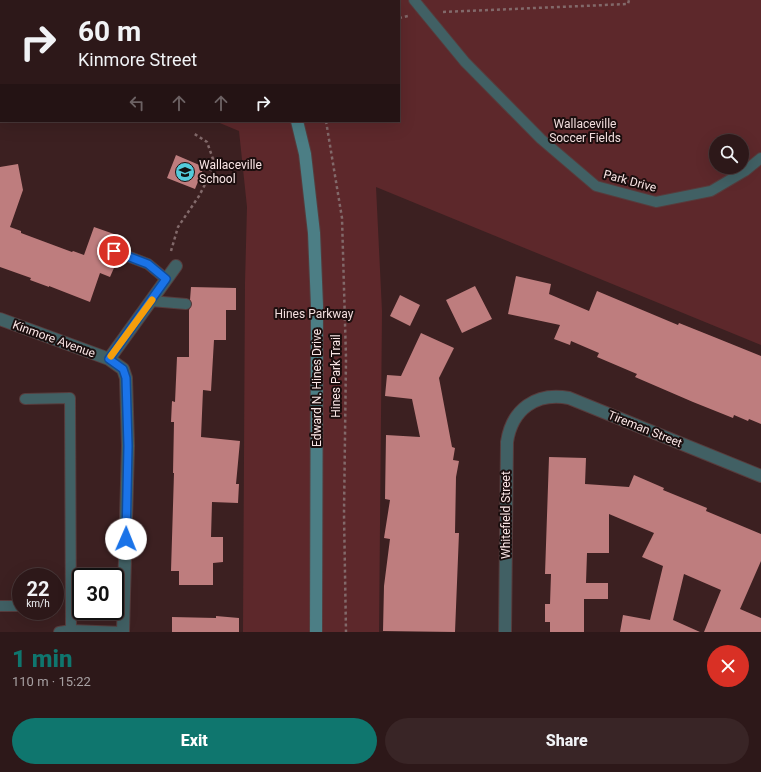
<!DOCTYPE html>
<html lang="en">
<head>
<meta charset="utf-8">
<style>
	body { margin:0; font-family:Roboto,sans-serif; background:#392526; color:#f1f3f6; height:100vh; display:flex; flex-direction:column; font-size:15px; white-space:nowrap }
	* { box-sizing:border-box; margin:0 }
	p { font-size:13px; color:#a7a0a2 }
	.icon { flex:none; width:22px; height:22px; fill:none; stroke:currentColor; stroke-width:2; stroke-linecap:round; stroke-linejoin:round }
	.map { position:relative; height:632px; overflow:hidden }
	.panel { display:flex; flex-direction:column; background:#2d1819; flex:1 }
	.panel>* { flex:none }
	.top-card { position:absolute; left:0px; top:0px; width:400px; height:122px; box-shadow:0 4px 16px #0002,0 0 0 1px #483738; background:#2d1819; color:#f1f3f6; overflow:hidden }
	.fabs { position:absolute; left:709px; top:134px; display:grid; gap:8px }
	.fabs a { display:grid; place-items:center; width:40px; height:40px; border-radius:50%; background:#2d1819; box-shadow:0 4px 16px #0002,0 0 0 1px #483738; font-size:20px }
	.speed { position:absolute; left:12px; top:568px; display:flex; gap:8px; font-size:20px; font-weight:700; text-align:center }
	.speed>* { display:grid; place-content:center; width:52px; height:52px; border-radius:50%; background:#2d1819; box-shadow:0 4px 16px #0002,0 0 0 1px #483738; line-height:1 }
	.speed small { font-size:10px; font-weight:400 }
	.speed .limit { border:2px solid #111; border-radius:6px; background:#fff; color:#111 }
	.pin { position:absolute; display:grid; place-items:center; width:34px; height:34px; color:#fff; margin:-17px; border:2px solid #fff; border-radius:50%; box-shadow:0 1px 4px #0007 }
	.me { position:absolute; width:44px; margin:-22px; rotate:1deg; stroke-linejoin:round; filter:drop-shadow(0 0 3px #0008) }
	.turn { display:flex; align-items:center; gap:14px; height:84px; padding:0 12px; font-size:18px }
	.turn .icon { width:52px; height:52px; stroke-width:2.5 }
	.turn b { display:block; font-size:28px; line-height:34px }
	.lanes { display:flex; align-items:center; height:38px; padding:0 12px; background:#0003; justify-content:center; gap:20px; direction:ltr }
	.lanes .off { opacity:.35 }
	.round { display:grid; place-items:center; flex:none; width:42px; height:42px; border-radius:21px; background:#392526 }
	.head { display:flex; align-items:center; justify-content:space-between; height:68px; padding:0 12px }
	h1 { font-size:24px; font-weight:800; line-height:30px; color:#0f766e }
	.cta { display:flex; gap:8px; margin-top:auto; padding:8px 12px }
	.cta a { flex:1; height:46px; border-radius:24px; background:#0f766e; color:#fff; font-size:16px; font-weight:800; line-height:46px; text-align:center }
	.cta a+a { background:#392526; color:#f1f3f6 }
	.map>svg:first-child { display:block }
	.green { fill:#5d282b; fill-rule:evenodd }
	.building { fill:#be7d7e }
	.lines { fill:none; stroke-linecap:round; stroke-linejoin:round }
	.lane-casing { stroke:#573c3d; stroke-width:12 }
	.street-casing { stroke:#573c3d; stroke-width:14 }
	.secondary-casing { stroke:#573c3d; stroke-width:14 }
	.path { stroke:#82696a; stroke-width:2.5; stroke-dasharray:3 3; stroke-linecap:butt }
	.lane { stroke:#416064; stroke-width:10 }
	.street { stroke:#416064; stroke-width:12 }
	.secondary { stroke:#4c7e85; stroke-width:12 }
	.route-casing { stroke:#114b97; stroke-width:10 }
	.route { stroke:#1a73e8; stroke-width:7 }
	.slow { stroke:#f59e0b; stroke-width:7 }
	.labels { text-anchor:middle; stroke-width:4; stroke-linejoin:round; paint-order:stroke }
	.park-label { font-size:12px; fill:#f2dede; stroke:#1b0e0e }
	.poi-label { font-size:12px; fill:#fae6e6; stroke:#1b0e0e; text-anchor:start }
	.street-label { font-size:12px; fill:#fae6e6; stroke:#1b0e0e }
</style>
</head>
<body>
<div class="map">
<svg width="761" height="632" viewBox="0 0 761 632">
	<rect width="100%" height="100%" fill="#3c2021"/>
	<path class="green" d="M 0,0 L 761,0 L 761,345 L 376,187 L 382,311 L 379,632 L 243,632 L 245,283 L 247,207 L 239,131 L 215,121 L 399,121 L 399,1 L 1,1 L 1,34 ZM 716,141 L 742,141 L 742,167 L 716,167 Z"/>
	<path class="building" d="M 176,155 L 204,167 L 195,189 L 167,178 Z
		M 18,164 L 23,190 L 10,227 L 21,231 L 21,233 L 72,252 L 73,251 L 84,255 L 94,227 L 114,234 L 106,256 L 117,261 L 110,277 L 100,273 L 90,302 L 49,286 L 49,287 L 30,280 L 31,278 L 0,267 L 0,167 Z
		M 516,276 L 551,284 L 549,294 L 589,311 L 597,291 L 678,325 L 679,323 L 714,337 L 761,356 L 761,424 L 749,419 L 748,421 L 734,415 L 733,418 L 693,402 L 635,377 L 637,374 L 597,357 L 599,353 L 571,341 L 570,345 L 554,339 L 560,325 L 508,314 Z
		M 475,286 L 492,319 L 462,333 L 446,300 Z
		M 191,287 L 236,288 L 236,310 L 226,310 L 226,340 L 214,340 L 211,391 L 203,390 L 201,437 L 240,441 L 236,484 L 239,484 L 238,503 L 212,502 L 211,537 L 223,537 L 223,562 L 213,563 L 213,585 L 179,585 L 179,571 L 171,571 L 174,473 L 173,473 L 174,422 L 171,422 L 172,401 L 175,402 L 177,357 L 189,357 L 189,310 L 192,304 L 190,300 Z
		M 400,295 L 420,305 L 410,326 L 390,316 Z
		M 421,333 L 454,348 L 439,378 L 452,447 L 455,448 L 453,460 L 459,461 L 456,477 L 455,533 L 459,533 L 455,632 L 383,631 L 384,586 L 390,539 L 384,538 L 390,500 L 385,499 L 386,435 L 420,437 L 412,399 L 385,396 L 387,375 L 401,376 Z
		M 549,457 L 586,458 L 585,484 L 629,487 L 634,475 L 664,488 L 663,490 L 707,508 L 706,511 L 761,534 L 761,561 L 740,609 L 761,618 L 761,632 L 704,632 L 721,590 L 684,574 L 673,620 L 700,632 L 620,632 L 623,615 L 650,620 L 663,566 L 642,557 L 654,533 L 609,514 L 609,553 L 587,553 L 586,583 L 608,583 L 608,599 L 584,599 L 584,632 L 550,632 L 550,622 L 545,622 L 545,604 L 550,604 L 551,574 L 545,574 Z
		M 216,616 L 239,618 L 239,632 L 172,632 L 172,617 L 216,618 Z"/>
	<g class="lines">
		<defs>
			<path id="lane" d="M 414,0 L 465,62 L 541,139 L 596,186 L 656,202 L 711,191 L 745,171 L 761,158
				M 114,251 L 148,264 L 166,279
				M 151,301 L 186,304
				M 25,399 L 70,398 L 71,630
				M 0,606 L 17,606
				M 59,632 L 71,630 L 123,632"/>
			<path id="street" d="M 0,319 L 109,359 L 123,369 L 126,378 L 128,446 L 123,632
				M 109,359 L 176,266
				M 505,632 L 507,442 C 512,409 536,392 569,398 L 761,476"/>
			<path id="secondary" d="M 257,0 L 257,1
				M 297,121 L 305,154 L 314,233 L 317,306 L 316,632"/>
		</defs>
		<use href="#lane" class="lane-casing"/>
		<use href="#street" class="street-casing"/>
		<use href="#secondary" class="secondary-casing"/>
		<path class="path" d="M 291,0 L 291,1
			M 443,12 L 628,4 L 629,0
			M 399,18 L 408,16
			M 326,121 L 342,218 L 346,358 L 344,514 L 346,632
			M 171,251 L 178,227 L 199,196 L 210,175 L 213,159 L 207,142 L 193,133"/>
		<use href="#lane" class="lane"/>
		<use href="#street" class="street"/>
		<use href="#secondary" class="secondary"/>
	</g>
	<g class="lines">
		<defs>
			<path id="route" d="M 114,251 L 148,264 L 166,279 L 109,359 L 123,369 L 126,378 L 128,446 L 126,539"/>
		</defs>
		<use href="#route" class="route-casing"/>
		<use href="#route" class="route"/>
		<path class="slow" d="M 111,356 L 152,300"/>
	</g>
	<defs>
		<symbol id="school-disc" viewBox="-11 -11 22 22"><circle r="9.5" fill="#53cbdb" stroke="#1b0e0e"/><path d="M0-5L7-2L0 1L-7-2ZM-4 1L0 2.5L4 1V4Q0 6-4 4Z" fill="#111"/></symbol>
	</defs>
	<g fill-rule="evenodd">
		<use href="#school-disc" x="174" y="161" width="22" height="22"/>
	</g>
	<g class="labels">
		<g class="park-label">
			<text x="585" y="128">Wallaceville<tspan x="585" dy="14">Soccer Fields</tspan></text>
			<text x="314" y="318">Hines Parkway</text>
		</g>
		<g class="poi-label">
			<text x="199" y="169">Wallaceville<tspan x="199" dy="14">School</tspan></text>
		</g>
		<g class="street-label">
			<text transform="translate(630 181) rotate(15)" y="4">Park Drive</text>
			<text transform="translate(54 339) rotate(20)" y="4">Kinmore Avenue</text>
			<text transform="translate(336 376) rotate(-90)" y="4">Hines Park Trail</text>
			<text transform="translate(317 388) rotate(-90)" y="4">Edward N. Hines Drive</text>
			<text transform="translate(645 429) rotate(22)" y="4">Tireman Street</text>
			<text transform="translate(506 515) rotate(-90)" y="4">Whitefield Street</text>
		</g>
	</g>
</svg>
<div class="fabs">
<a><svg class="icon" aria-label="search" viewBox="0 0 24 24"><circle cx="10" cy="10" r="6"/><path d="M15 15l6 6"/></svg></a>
</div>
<div class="speed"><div>22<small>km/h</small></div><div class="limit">30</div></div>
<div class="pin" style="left:114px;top:251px;background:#d93025"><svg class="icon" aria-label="arrive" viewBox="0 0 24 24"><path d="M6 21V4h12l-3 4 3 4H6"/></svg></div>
<svg class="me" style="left:126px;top:539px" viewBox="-20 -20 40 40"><circle r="19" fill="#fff"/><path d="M0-13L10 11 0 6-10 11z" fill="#1a73e8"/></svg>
<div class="top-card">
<div class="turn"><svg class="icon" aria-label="right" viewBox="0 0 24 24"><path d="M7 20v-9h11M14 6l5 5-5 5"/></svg><div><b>60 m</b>Kinmore Street</div></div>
<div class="lanes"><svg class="icon off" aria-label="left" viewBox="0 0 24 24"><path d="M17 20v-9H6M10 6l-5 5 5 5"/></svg><svg class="icon off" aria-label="ahead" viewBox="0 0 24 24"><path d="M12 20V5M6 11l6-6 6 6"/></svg><svg class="icon off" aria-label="ahead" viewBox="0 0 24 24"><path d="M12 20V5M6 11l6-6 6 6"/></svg><svg class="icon" aria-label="right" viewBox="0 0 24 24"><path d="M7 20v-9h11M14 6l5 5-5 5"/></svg></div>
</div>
</div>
<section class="panel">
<div class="head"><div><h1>1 min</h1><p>110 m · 15:22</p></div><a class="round" style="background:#d93025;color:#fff"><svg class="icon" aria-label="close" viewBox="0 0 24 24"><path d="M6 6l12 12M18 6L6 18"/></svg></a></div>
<div class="cta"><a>Exit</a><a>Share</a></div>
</section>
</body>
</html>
